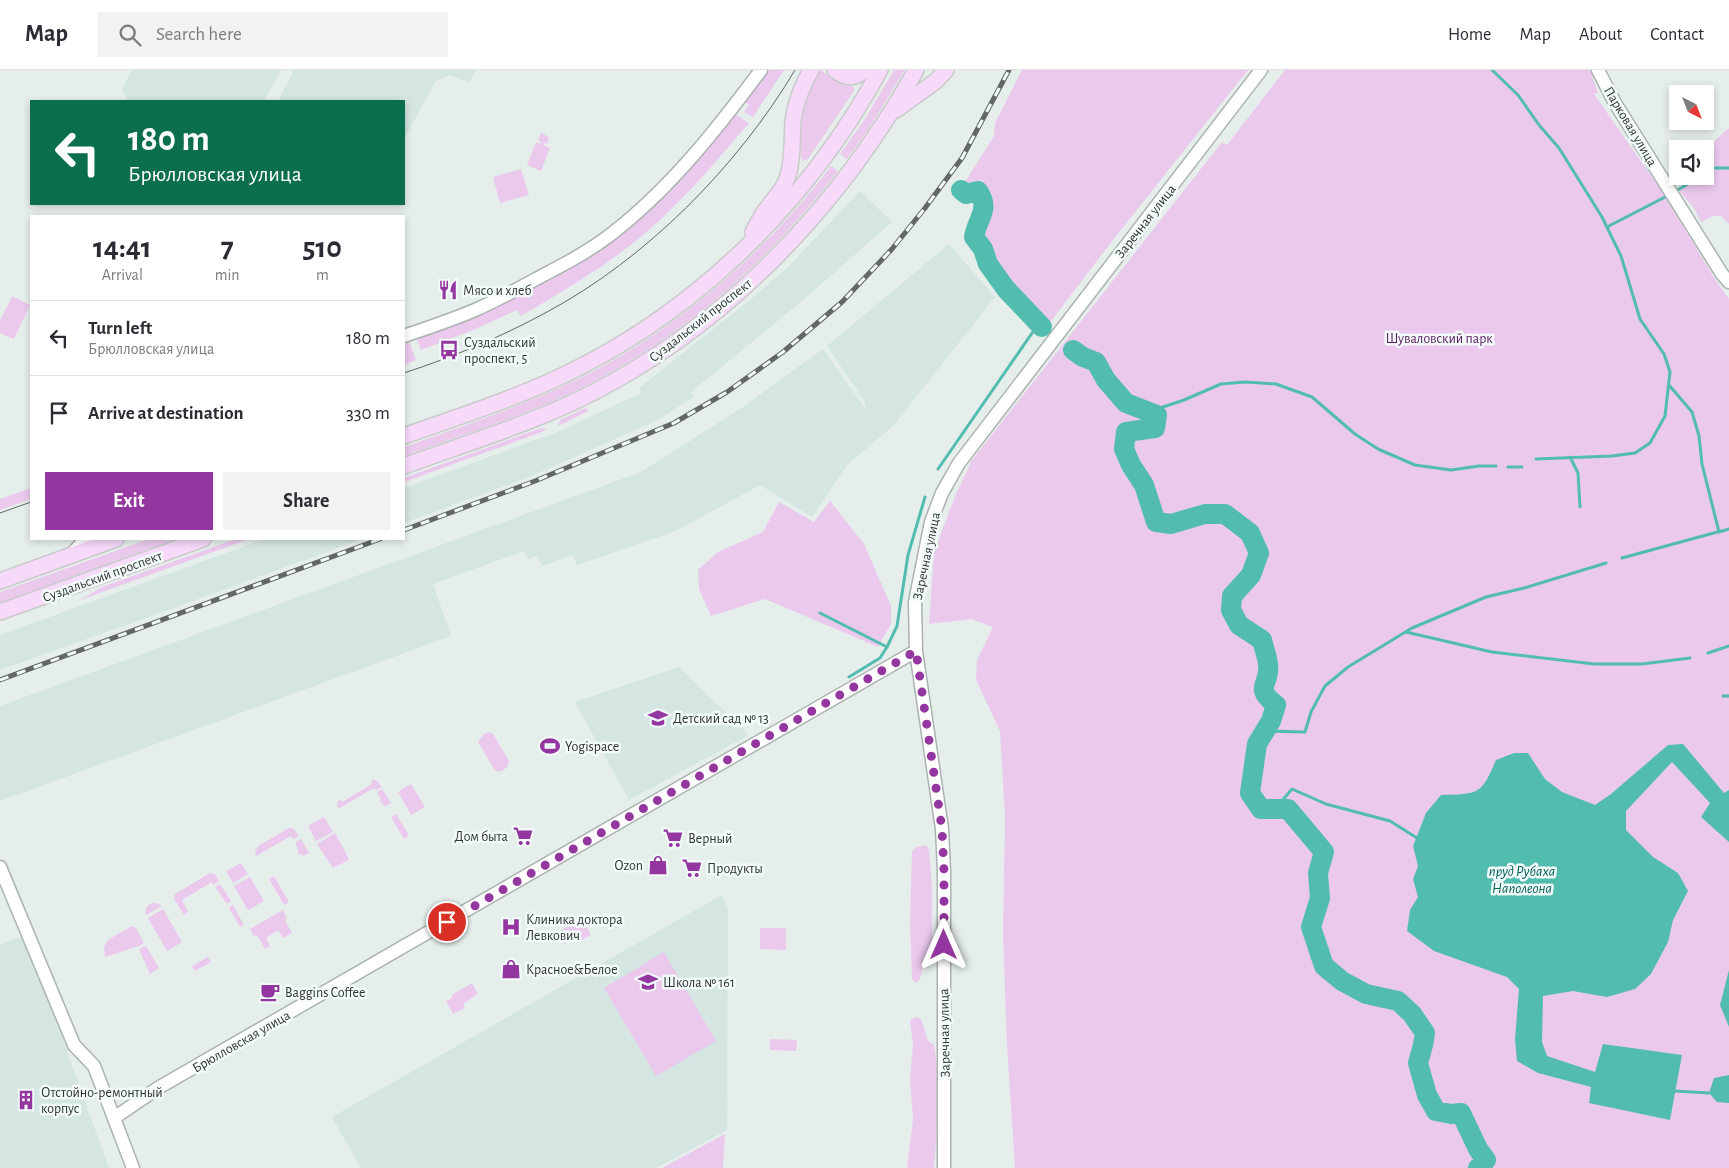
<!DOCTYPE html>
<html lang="en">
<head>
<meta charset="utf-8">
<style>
	body { margin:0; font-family:"Alegreya Sans",sans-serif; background:#f2f2f3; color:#2b2b33; height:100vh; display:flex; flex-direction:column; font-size:19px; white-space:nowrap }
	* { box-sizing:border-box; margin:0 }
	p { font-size:16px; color:#7c7c81 }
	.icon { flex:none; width:28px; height:28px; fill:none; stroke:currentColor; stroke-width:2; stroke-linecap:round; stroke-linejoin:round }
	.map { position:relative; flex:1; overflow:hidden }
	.sheet { position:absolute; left:30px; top:145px; width:375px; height:325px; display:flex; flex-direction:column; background:#fff; border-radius:0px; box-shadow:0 2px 8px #0003 }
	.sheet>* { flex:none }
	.hud { position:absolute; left:30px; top:30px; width:375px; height:105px; border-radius:0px; box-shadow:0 2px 8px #0003; background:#0b6e4f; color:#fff; overflow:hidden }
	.needle { width:32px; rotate:138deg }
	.buttons { position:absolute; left:1669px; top:15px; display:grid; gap:10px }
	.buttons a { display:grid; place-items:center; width:45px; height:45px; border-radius:0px; background:#fff; box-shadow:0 2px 8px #0003; font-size:25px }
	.pin { position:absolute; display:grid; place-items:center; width:42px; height:42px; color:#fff; margin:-21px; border:2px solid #fff; border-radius:50%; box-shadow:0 1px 5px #0007 }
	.me { position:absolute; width:55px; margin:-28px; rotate:0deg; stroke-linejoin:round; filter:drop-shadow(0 0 4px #0008) }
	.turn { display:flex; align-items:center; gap:18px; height:105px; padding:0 15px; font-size:22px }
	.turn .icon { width:65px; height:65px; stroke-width:2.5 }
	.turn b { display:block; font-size:35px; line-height:42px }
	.eta { display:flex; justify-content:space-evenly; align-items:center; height:85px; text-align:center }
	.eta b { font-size:30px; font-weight:700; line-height:35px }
	.action { display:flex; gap:10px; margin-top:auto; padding:10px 15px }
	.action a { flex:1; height:58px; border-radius:0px; background:#94369f; color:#fff; font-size:20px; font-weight:700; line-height:58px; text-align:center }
	.action a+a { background:#f2f2f3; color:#2b2b33 }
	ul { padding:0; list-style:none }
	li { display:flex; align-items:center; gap:15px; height:75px; padding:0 15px; border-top:1px solid #e1e1e2 }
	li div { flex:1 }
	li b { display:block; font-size:19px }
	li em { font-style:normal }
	header { display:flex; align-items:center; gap:30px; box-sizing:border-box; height:70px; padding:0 25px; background:#fff; border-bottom:1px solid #e1e1e2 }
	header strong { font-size:24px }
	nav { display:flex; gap:28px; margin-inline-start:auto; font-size:18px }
	.search { width:350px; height:45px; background:#f2f2f3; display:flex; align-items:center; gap:12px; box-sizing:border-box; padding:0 18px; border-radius:0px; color:#7c7c81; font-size:19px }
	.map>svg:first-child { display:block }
	.built { fill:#d4e5e2 }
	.green { fill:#eac9ed }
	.water { fill:#52bdaf }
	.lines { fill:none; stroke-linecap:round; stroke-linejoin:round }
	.stream { stroke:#52bdaf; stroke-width:3 }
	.river { stroke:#52bdaf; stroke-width:20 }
	.minor-casing { stroke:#abb3b1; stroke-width:15 }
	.major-casing { stroke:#c9caca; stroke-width:18 }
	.minor { stroke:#fff; stroke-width:12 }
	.major { stroke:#f7d9fa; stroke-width:15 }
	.tram { stroke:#636767; stroke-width:1 }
	.rail-casing { stroke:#636767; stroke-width:5 }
	.rail { stroke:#f3fbfa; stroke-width:3; stroke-dasharray:9; stroke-linecap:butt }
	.route { stroke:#94369f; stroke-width:9; stroke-dasharray:0 16.2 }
	.labels { text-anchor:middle; stroke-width:5; stroke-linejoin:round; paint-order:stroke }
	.street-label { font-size:14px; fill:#313434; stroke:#f3fbfa }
	.poi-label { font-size:14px; fill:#313434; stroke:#f3fbfa; text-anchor:start }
	.park-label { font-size:14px; fill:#5a1b62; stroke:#f3fbfa }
	.water-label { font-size:15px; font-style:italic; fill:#07645b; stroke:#f3fbfa }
</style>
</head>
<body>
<header>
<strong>Map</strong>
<div class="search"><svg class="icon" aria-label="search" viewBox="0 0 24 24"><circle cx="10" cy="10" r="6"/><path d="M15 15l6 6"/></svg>Search here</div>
<nav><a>Home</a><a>Map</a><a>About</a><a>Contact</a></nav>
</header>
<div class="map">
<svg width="1729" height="1098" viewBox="0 0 1729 1098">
	<rect width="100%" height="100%" fill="#e6eeec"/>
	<path class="built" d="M 132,0 L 281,0 L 264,31 L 128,31 L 122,19 Z
		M 294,0 L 476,0 L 469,13 L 450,5 L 436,11 L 404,69 L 404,31 L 278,31 Z
		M 860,121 L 892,152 L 802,231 L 691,322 L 693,327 L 658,350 L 529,407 L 404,453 L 404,418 L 560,361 L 641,323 L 639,318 L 750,230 L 788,197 Z
		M 949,174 L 995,227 L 894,355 L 848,394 L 812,447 L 760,415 L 676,461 L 577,495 L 573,485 L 542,496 L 536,486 L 528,489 L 524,481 L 433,514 L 451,566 L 0,731 L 0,636 L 641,402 L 740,339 L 823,279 L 866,340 L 864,330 L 827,276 Z
		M 265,469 L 362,469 L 171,539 L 0,600 L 0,565 Z
		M 679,597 L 749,665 L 629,730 L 575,632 Z
		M 722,825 L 728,841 L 727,1060 L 656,1098 L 361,1098 L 332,1047 Z
		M 25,865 L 109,1098 L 0,1098 L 0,875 Z"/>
	<path class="green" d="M 768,0 L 784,0 L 753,47 L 744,42 L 749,35 L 745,32 Z
		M 821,0 L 840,14 L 854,17 L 854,21 L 808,89 L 802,91 C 795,66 802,18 821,0 Z
		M 894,0 L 905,0 L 870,57 L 847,89 L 840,84 L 863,52 Z
		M 1022,0 L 1248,0 L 1109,175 L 1049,254 L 1015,222 L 1005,208 L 992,194 L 980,159 C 986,142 994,128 982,110 L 970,113 L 965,112 L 994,66 L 995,53 Z
		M 1285,0 L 1590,0 L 1598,23 L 1594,24 L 1661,120 L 1718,214 L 1729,229 L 1729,1098 L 1015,1098 L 1007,975 L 1003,865 L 1005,746 L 1000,661 L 976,610 L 977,590 L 993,557 L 971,549 L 929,554 L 934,482 L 956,424 L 972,390 L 1222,72 L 1227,75 Z
		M 735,44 L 749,53 C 721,86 693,119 661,149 C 620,188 570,217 521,246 L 517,240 L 473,260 L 421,280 L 417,269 C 474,247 526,224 578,192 C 598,180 617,168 635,153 C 671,120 703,81 735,44 Z
		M 1729,58 L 1729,154 L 1721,146 L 1713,146 L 1701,152 L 1694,138 L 1680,122 L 1680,117 L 1683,114 L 1680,106 L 1705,106 L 1705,79 Z
		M 541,63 L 549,67 L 547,74 L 544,73 L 543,75 L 550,78 L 541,101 L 527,95 L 536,72 L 540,74 L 541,72 L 538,71 Z
		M 831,96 L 838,101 C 765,196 670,279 560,328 C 509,351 456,367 404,386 L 404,377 C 465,355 526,335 584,306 C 679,258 767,180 831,96 Z
		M 521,99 L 529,125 L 500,133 L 493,107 Z
		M 12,226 L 30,235 L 14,269 L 0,263 L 0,251 Z
		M 409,271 L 416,290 L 404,295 L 404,273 Z
		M 586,338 L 588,341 L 558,356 L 560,350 Z
		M 541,358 L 547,360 L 404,412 L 404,408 Z
		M 31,418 L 31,429 L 0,440 L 0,429 Z
		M 830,431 L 864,474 L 891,536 L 891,554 L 878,577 L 765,529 L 711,546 L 699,519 L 698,500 L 718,482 L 763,462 L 779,432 L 814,452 Z
		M 149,469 L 176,469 L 0,533 L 0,522 Z
		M 236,469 L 249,469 L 80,530 L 102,517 Z
		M 489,662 L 493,664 L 509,691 C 507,698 505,700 498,702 L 494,699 L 478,672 L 484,664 Z
		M 373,710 L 376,710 L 382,717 L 376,720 L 374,718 L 338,739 L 337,733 L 340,729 L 342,732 L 372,714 L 371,711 Z
		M 411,714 L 425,737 L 411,745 L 398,722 Z
		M 382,719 L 391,733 L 385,736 L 379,731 L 381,730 L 377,722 Z
		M 396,744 L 409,765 L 404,769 L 391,747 Z
		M 324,747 L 333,762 L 316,771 L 308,756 Z
		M 289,758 L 293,758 L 299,766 L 293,769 L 291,766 L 256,786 L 255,783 L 258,776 Z
		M 335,763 L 349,789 L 347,791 L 333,798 L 317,774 Z
		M 301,769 L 309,783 L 303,786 L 301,784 L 299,785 L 298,782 L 299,781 L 295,773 Z
		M 926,775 L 929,780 L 932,818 L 932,883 L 925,889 L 920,909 L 916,913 L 912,909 L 910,853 L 912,781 L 917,777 Z
		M 241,793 L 248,804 L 233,813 L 226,801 Z
		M 210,803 L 215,804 L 219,811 L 213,815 L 212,812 L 182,830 L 188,842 L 184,845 L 174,829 L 175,824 Z
		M 274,806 L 289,832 L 284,835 L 269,809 Z
		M 250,807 L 264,831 L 248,840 L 234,816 Z
		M 220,814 L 231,831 L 227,834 L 215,817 Z
		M 156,833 L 162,836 L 146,845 C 144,838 149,832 156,833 Z
		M 233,835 L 244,855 L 240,857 L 229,838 Z
		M 163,839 L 182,872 L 167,881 L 148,848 Z
		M 283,840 L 287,848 L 285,850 L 292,863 L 283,868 L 278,860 L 266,868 L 270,876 L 265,879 L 257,865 L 254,866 L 250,859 Z
		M 584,852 L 591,865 L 581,870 L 578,866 L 564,874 L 557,862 L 575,853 L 580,855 Z
		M 132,856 L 136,858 L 144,873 L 139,876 L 105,887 L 104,877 L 108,870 Z
		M 760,858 L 786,858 L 786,880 L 760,879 Z
		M 146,876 L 159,898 L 150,904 L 139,879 Z
		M 664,882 L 716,971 L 656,1006 L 604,918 Z
		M 208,887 L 211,892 L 195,901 L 192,896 Z
		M 472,913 L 478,924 L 463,934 L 465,938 L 453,944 L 446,931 L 451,929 L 453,924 Z
		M 916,947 L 921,949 L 928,971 L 934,975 C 941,1012 937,1061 934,1098 L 907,1098 L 913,1049 L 910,1009 L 913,975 L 910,951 Z
		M 770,969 L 797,970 L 796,981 L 770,980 Z
		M 725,1064 L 723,1098 L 662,1098 Z"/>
	<path class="water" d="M 976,117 L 981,120 L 982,127 L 979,126 L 976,123 L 964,127 L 960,122 L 962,119 L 968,121 Z
		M 1683,674 L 1724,723 L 1729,720 L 1729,772 L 1701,747 L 1710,733 L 1672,692 L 1626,741 L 1626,760 L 1653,787 L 1678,803 L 1688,821 L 1673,850 L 1668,872 L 1651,904 L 1635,919 L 1607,927 L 1573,921 L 1543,926 L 1542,972 L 1547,986 L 1595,1002 L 1603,974 L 1682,985 L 1670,1050 L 1589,1033 L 1591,1017 L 1538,1003 L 1517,991 L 1515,969 L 1519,919 L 1507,907 L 1434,881 L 1407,861 L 1410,840 L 1418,827 L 1413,809 L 1418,796 L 1413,776 L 1426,743 L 1441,725 C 1479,724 1481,725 1496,690 L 1514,683 L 1528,683 L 1545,709 L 1562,722 L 1595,735 L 1611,724 L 1668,675 Z
		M 1729,900 L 1729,957 L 1720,935 Z
		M 1729,1005 L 1729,1033 L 1717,1032 L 1709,1023 L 1714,1008 Z"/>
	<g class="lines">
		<path class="stream" d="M 1492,0 L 1518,25 L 1539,55 L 1559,78 L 1602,147 L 1621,186 L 1640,249 L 1664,284 L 1670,302 L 1665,346 L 1650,373 L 1635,383 L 1612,386 L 1536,389
			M 1705,104 L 1713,98 L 1729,98
			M 1674,122 L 1702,106
			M 1607,157 L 1669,125
			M 1669,315 L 1692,342 L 1699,366 L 1702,394 L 1719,462 L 1729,459
			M 1148,342 L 1184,330 L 1221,314 L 1245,312 L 1276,314 L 1312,327 L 1355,364 L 1378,379 L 1415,395 L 1451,400 L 1479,396 L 1496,396
			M 1570,387 L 1578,403 L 1580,437
			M 1508,397 L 1522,397
			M 938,399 L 1039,253
			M 1622,488 L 1721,461
			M 820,543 L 887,577 L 880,588 L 849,607
			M 1406,562 L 1492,582 L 1594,594 L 1642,594 L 1690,588
			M 887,577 L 897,556 L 908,485 L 925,427
			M 1708,583 L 1729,576
			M 1723,626 L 1729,626
			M 1265,661 L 1305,662 L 1311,642 L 1325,616 L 1348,597 L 1412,558 L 1486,527 L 1524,518 L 1606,493
			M 1275,739 L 1292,719 L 1326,734 L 1390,751 L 1417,768
			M 1675,1021 L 1709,1023"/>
		<path class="river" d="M 961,120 L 966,124 L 978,121 C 991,140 977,148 974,167 L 983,179 L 988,194 L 1006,219 L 1042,257
			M 1073,280 L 1083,287 L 1096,292 L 1106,310 L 1126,333 L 1157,345 L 1155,358 L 1126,362 L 1124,379 L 1131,395 L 1144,415 L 1156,452 L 1171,454 L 1205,444 L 1225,444 L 1250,463 L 1259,483 L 1251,505 L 1232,526 L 1231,540 L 1239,555 L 1262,570 C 1264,578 1267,586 1268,594 C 1271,616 1252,616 1276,635 L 1271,651 L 1257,674 L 1250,723 L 1261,739 L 1288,739 L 1324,782 L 1318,803 L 1320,828 L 1311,857 L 1324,896 L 1342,911 L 1366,924 L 1398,931 L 1412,944 L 1425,963 L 1423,975 L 1418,993 L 1427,1025 L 1436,1041 L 1451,1044 L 1461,1043 L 1478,1079 L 1486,1090 L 1478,1098"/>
		<defs>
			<path id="minor" d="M 1598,0 L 1615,33 L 1722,204 L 1729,212
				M 404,266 C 427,258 452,250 475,240 C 495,231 516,220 536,209 C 561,196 588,182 610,165 C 669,120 717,59 761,0
				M 73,483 L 85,469
				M 0,797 L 74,975 L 94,996 L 133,1098
				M 114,1048 L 158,1018 L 916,581
				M 944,1098 L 944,801 L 942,759 L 916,581 L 915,532 L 931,452 L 942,423 L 959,393 L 1261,0"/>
			<path id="major" d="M 835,0 C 846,9 854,9 865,0
				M 896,40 L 936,11 L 946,0
				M 753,162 C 757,155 760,148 765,141 C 774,128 785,119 789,102 C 793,85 792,68 793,51 C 795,33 802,16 811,0
				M 404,366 C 463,345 524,326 580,297 C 707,232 812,125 880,0
				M 404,396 C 467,373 534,353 594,322 C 731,251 841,134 916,0
				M 0,511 L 116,469
				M 0,542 L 203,469"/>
		</defs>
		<use href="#minor" class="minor-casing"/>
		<use href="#major" class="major-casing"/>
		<use href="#minor" class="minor"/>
		<use href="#major" class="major"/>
		<path class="tram" d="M 404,303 C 453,287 501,267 547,242 C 646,189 738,96 795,0
			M 0,443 L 31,432"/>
		<defs>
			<path id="rail" d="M 404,460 L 535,411 L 674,353 L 727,322 L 783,282 L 842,232 L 892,179 L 925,138 L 962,88 L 1009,0
				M 0,610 L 380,469"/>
		</defs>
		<use href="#rail" class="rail-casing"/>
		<use href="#rail" class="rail"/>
	</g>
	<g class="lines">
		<path class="route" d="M 447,852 L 916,581 L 942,759 L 944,801 L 944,875"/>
	</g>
	<defs>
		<symbol id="restaurant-bare" viewBox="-9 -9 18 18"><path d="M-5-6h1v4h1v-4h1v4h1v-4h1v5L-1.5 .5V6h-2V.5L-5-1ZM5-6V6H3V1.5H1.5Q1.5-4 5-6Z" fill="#94369f" stroke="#f3fbfa" stroke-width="2.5" paint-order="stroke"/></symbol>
		<symbol id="bus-bare" viewBox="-9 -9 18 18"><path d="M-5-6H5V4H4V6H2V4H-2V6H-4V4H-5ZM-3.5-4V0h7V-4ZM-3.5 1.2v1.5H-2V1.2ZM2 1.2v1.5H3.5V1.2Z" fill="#94369f" stroke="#f3fbfa" stroke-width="2.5" paint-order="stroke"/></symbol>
		<symbol id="school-bare" viewBox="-9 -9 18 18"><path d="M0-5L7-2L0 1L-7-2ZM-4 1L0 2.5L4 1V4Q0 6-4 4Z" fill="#94369f" stroke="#f3fbfa" stroke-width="2.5" paint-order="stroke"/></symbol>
		<symbol id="stadium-bare" viewBox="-9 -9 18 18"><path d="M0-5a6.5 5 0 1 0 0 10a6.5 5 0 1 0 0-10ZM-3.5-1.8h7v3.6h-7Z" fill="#94369f" stroke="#f3fbfa" stroke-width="2.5" paint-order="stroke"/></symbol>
		<symbol id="supermarket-bare" viewBox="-9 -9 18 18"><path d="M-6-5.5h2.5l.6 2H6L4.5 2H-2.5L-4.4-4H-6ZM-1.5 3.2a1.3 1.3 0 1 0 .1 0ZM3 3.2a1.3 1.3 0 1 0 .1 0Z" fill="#94369f" stroke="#f3fbfa" stroke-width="2.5" paint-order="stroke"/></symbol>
		<symbol id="shop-bare" viewBox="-9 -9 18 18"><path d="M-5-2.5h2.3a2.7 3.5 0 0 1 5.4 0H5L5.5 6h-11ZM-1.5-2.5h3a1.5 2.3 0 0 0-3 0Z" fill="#94369f" stroke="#f3fbfa" stroke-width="2.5" paint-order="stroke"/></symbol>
		<symbol id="hospital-bare" viewBox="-9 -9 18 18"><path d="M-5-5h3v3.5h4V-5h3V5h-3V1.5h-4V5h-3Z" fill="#94369f" stroke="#f3fbfa" stroke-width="2.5" paint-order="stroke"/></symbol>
		<symbol id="cafe-bare" viewBox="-9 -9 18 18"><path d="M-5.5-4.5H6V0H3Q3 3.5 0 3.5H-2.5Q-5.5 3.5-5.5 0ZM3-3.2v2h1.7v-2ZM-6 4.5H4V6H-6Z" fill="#94369f" stroke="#f3fbfa" stroke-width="2.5" paint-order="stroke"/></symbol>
		<symbol id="building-bare" viewBox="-9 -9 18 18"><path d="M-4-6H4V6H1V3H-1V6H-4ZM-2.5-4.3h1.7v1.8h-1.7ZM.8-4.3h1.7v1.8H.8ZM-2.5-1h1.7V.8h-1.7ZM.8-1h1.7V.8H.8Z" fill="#94369f" stroke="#f3fbfa" stroke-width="2.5" paint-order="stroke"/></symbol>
	</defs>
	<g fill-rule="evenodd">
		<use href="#restaurant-bare" x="434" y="206" width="28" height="28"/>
		<use href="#bus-bare" x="435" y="266" width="28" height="28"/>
		<use href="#school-bare" x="644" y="634" width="28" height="28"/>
		<use href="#stadium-bare" x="536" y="662" width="28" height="28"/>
		<use href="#supermarket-bare" x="509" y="752" width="28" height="28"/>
		<use href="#supermarket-bare" x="659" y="754" width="28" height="28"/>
		<use href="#shop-bare" x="644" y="781" width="28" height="28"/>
		<use href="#supermarket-bare" x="678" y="784" width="28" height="28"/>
		<use href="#hospital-bare" x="497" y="843" width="28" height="28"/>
		<use href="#shop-bare" x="497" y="885" width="28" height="28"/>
		<use href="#school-bare" x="634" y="898" width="28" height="28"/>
		<use href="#cafe-bare" x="256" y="908" width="28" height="28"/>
		<use href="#building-bare" x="12" y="1016" width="28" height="28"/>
	</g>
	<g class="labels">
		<g class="street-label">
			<text transform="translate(1631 56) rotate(59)" y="5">Парковая улица</text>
			<text transform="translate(1145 151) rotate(-52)" y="5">Заречная улица</text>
			<text transform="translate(700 250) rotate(-38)" y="5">Суздальский проспект</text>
			<text transform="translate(926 486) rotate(-78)" y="5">Заречная улица</text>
			<text transform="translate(102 506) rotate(-20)" y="5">Суздальский проспект</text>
			<text transform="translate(944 963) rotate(-91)" y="5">Заречная улица</text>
			<text transform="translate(241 971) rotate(-30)" y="5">Брюлловская улица</text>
		</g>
		<g class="poi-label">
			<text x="463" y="225">Мясо и хлеб</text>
			<text x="464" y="277">Суздальский<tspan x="464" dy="16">проспект, 5</tspan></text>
			<text x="673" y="653">Детский сад № 13</text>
			<text x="565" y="681">Yogispace</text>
			<text x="508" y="771" text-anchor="end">Дом быта</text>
			<text x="688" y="773">Верный</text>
			<text x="643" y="800" text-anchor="end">Ozon</text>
			<text x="707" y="803">Продукты</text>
			<text x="526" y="854">Клиника доктора<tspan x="526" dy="16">Левкович</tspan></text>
			<text x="526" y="904">Красное&amp;Белое</text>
			<text x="663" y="917">Школа № 161</text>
			<text x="285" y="927">Baggins Coffee</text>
			<text x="41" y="1027">Отстойно-ремонтный<tspan x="41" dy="16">корпус</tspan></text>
		</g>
		<g class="park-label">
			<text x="1439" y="273">Шуваловский парк</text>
		</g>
		<g class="water-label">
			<text x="1522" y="806">пруд Рубаха<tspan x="1522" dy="17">Наполеона</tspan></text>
		</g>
	</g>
</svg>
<div class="buttons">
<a><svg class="needle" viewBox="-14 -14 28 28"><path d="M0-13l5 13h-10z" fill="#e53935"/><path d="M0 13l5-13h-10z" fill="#7c7c81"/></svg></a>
<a><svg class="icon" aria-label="sound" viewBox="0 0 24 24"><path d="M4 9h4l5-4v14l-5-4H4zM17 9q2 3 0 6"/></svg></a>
</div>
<div class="pin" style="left:447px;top:852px;background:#d93025"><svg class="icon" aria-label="arrive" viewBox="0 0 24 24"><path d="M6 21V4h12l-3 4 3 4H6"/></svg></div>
<svg class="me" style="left:944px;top:875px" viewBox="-20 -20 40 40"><path d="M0-17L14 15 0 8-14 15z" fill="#94369f" stroke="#fff" stroke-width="4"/></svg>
<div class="hud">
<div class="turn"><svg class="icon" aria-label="left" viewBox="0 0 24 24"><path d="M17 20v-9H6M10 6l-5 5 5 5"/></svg><div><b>180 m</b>Брюлловская улица</div></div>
</div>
<section class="sheet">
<div class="eta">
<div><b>14:41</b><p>Arrival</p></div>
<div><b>7</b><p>min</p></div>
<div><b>510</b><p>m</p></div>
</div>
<ul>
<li><svg class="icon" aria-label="left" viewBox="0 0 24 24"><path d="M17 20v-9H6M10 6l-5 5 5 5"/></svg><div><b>Turn left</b><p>Брюлловская улица</p></div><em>180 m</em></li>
<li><svg class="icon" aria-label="arrive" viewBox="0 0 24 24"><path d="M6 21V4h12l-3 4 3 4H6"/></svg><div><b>Arrive at destination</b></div><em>330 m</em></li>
</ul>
<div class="action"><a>Exit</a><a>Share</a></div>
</section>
</div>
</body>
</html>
